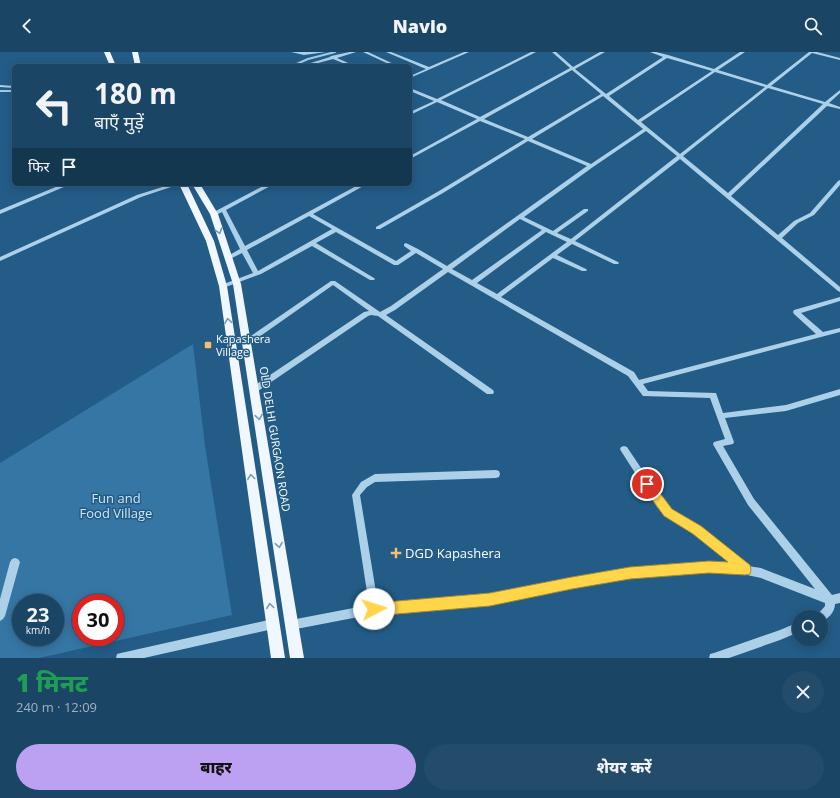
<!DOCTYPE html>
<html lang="hi">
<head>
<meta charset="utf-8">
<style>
	body { margin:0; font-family:"Open Sans","Noto Sans Devanagari",sans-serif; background:#234c6b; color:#f1f3f6; height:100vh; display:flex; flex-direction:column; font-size:15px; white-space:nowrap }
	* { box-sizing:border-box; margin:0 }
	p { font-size:13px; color:#9fb1bf }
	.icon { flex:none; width:22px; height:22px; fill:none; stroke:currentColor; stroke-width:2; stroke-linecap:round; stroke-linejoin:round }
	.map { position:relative; height:606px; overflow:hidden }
	.drawer { display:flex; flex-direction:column; background:#1a4565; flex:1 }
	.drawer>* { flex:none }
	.hud { position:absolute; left:12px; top:12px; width:400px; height:122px; border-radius:6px; box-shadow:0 2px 10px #0003,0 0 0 1px #385d79; background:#1a4565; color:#f1f3f6; overflow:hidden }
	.fabs { position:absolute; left:792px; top:558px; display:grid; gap:8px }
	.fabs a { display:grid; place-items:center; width:36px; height:36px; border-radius:50%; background:#1a4565; box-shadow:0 2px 10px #0003,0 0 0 1px #385d79; font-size:20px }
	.speed { position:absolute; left:12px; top:542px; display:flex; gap:8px; font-size:20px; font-weight:700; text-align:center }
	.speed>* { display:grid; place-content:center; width:52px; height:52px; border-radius:50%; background:#1a4565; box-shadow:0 2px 10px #0003,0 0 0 1px #385d79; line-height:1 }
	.speed small { font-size:10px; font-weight:400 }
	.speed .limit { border:6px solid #d22; background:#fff; color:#111 }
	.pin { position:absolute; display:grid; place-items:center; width:34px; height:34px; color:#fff; margin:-17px; border:2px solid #fff; border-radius:50%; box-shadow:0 1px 4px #0007 }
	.me { position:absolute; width:44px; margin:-22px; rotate:85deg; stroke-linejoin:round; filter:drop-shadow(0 0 3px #0008) }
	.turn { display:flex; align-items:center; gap:14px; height:84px; padding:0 16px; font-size:18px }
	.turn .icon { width:52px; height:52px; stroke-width:2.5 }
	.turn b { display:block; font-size:28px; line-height:34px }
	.then { display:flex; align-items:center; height:38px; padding:0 16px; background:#0003; gap:8px; font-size:15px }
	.round { display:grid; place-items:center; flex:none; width:42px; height:42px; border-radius:21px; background:#234c6b }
	.overview { display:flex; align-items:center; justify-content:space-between; height:68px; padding:0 16px }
	h1 { font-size:24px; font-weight:800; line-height:30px; color:#1e9e55 }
	.primary-button { display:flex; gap:8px; margin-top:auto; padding:8px 16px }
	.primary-button a { flex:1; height:46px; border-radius:24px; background:#bca0f2; color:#111; font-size:16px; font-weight:800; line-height:46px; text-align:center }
	.primary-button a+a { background:#234c6b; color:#f1f3f6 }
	header { display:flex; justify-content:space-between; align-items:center; height:52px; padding:0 16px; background:#1a4565; font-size:18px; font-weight:800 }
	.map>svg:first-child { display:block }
	.green { fill:#3676a4; fill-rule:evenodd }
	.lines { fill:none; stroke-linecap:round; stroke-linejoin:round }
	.stream { stroke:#a1cdeb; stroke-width:2 }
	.minor { fill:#add0e9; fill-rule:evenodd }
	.major { fill:#f0f7fe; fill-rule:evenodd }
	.oneway { stroke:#749ab7 }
	.route { fill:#ffd54a; stroke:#a68a30 }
	.poi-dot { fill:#f5bd6f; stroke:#225c87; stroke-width:1.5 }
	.labels { text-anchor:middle; stroke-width:3; stroke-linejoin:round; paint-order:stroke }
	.poi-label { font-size:11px; fill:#fff; stroke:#225c87; text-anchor:start }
	.street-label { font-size:11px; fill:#fff; stroke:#225c87 }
	.near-park-label { font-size:13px; fill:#d1e7f7; stroke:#225c87 }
	.near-poi-label { font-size:13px; fill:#fff; stroke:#225c87; text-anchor:start }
</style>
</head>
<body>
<header><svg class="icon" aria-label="back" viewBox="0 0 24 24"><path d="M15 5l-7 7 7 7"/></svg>Navio<svg class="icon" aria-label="search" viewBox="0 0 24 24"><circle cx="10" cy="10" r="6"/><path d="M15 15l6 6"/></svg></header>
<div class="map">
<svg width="840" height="606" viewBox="0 0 840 606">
	<rect width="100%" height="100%" fill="#225c87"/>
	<path class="green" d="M 193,292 L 205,394 L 232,563 L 39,606 L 0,606 L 0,411 ZM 21,551 L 55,551 L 55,585 L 21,585 ZM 81,551 L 115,551 L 115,585 L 81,585 Z"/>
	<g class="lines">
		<path class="stream" d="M 292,14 L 308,7 L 335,0
			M 0,39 L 14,39"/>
		<path class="minor" d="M 291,0 L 326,0 L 304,3 Z
			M 350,0 L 356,0 L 337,6 L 355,14 L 350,14 L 333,7 L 307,14 L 301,14 L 330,5 L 331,4 Z
			M 363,0 L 368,0 L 398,14 L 393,14 Z
			M 386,0 L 391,0 L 429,15 L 464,0 L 469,0 L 410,26 L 410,24 L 426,17 Z
			M 531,0 L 536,0 L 441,48 L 480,65 L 570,16 L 552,0 L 556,0 L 573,15 L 600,0 L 605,0 L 575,17 L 606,42 L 663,5 L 650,0 L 656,0 L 668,3 L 714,17 L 740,0 L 745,0 L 718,18 L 767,33 L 809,0 L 817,0 L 840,6 L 840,8 L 812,1 L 771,34 L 825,50 L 840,38 L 840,41 L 829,51 L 840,55 L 840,57 L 827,54 L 731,144 L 778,183 L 794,169 L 810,161 L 838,129 L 840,128 L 840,133 L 814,163 L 798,171 L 782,186 L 840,235 L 840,240 L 838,239 L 680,107 L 575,189 L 618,210 L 619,211 L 618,212 L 614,212 L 572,192 L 557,203 L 586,217 L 587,218 L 586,219 L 582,219 L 553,206 L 501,245 L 634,320 L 639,328 L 816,282 L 794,262 L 793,260 L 794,258 L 840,245 L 840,249 L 801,261 L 823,280 L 840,276 L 840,280 L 643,332 L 648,339 L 716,341 L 723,361 L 786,353 L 840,337 L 840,343 L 786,359 L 725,366 L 734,390 L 733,392 L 723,394 L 754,447 L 832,543 L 840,541 L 840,551 L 835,552 C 835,560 828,567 821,570 L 821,565 L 816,565 L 818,562 L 825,554 L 825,551 L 761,526 L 733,520 L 697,519 L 630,526 L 572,536 L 490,553 L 374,562 L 291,578 L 288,576 L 286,573 L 288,570 L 291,568 L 369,553 L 352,443 L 361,430 L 375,422 L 496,418 L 499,419 L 500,422 L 499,425 L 496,426 L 375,430 L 367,435 L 360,443 L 378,552 L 490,543 L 572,526 L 630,516 L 697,511 L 731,511 L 694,481 L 665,464 L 657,455 L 621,399 L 620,397 L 621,395 L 624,394 L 627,395 L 663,449 L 671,458 L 700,475 L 748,514 L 761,516 L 815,537 L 748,453 L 714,394 L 713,392 L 714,390 L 725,387 L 710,346 L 643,344 L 628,324 L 448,220 L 395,258 L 386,263 L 493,338 L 494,340 L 493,342 L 487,342 L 378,264 L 371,263 L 368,264 L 258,339 L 252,339 L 251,337 L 252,335 L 364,260 L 369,259 L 333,233 L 249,292 L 245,292 L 244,290 L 245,288 L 331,229 L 335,229 L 380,260 L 391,254 L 443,217 L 416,201 L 398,213 L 394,213 L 336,180 L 316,191 L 374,226 L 375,227 L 374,228 L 370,228 L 312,194 L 261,222 L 223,236 L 220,234 L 221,233 L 253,221 L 242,201 L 230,207 L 226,207 L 226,205 L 240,197 L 222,160 L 216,163 L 212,163 L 212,161 L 267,132 L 274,132 L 226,158 L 245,194 L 360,132 L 367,132 L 313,162 L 396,209 L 411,199 L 404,194 L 404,192 L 406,191 L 418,197 L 447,214 L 587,114 L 528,89 L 443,141 L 380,177 L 376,177 L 376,175 L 439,139 L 525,87 L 480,69 L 410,107 L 410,104 L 477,67 L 437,50 L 410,63 L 410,60 L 434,49 L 410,39 L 410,36 L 437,47 ZM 667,6 L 712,19 L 638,68 L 609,44 ZM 572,18 L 601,42 L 528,85 L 484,67 ZM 715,20 L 765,35 L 680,102 L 641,70 ZM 768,36 L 823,52 L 728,141 L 683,104 ZM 603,44 L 643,77 L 591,112 L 532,87 ZM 646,79 L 677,104 L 571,187 L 557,181 L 588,159 L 588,157 L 584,157 L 553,179 L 524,165 L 593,115 ZM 309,164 L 332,177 L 258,219 L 247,198 ZM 520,167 L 542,178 L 472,228 L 452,217 ZM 546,180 L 567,190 L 497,242 L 477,231 Z
			M 0,33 L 14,34 L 14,36 L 0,35 Z
			M 63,132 L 71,132 L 0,162 L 0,158 Z
			M 172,132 L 180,132 L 141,145 L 0,209 L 0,205 L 137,143 Z
			M 194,132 L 215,132 L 212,134 L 196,135 L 194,134 Z
			M 15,506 L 18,507 L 20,510 L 5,564 L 3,567 L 0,569 L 0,547 L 10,510 L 12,507 Z
			M 273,567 L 276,569 L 278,572 L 276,575 L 273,577 L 144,606 L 116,606 L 117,602 L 121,601 Z
			M 799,570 L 799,580 L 780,588 L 729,606 L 709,606 L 710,602 L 714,601 L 780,578 Z"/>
		<path class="major" d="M 104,0 L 110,0 L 116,14 L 110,14 Z
			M 132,0 L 138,0 L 141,14 L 135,14 Z
			M 179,132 L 187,132 L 214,189 L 227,234 L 285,606 L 271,606 L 219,234 L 206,189 Z
			M 192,132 L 200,132 L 218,162 L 241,232 L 304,606 L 290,606 L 233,232 L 210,162 Z"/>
	</g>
	<defs><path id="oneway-chevron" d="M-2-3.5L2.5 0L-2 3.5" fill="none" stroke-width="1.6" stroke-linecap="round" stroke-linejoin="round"/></defs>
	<g class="oneway">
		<use href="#oneway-chevron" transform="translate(219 179) rotate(72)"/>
		<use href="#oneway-chevron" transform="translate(228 269) rotate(-98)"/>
		<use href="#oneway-chevron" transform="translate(259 365) rotate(81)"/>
		<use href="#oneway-chevron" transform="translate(251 425) rotate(-98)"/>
		<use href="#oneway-chevron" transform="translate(279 493) rotate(81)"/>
		<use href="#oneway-chevron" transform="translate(270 554) rotate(-98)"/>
	</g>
	<path class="route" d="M 647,428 L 651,429 L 672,457 L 701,474 L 750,513 L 751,518 L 750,522 L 745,523 L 709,521 L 630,527 L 572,537 L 490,554 L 374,564 L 370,562 L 368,557 L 370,553 L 374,551 L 490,541 L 572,525 L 630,515 L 709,509 L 728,510 L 693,482 L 664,464 L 641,432 L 643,429 Z"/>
	<g class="poi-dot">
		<rect x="204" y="289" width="8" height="8" rx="2"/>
		<path d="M394 495h4v4h4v4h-4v4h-4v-4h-4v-4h4z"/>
	</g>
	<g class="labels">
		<g class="poi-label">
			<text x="216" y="291">Kapashera<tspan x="216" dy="13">Village</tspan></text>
		</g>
		<g class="street-label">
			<text transform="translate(275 387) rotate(81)" y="4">OLD DELHI GURGAON ROAD</text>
		</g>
		<g class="near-park-label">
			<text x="116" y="451">Fun and<tspan x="116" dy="15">Food Village</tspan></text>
		</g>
		<g class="near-poi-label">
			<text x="405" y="506">DGD Kapashera</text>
		</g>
	</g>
</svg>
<div class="fabs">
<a><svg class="icon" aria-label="search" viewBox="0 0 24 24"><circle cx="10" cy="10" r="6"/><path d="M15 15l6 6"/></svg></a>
</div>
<div class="speed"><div>23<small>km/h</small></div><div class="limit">30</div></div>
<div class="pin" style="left:647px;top:432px;background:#d93025"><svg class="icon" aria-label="arrive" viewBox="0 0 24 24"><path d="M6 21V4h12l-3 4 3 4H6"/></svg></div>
<svg class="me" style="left:374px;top:557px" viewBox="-20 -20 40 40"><circle r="19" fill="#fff"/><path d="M0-13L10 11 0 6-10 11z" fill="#ffd54a"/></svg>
<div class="hud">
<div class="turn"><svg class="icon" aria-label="left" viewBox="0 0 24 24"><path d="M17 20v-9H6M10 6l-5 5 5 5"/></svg><div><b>180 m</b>बाएँ मुड़ें</div></div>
<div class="then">फिर<svg class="icon" aria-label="arrive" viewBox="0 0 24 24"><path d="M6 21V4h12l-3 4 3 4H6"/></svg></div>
</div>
</div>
<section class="drawer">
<div class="overview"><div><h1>1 मिनट</h1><p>240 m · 12:09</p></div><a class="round"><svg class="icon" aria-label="close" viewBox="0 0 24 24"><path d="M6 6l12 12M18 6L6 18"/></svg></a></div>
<div class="primary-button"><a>बाहर</a><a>शेयर करें</a></div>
</section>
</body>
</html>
